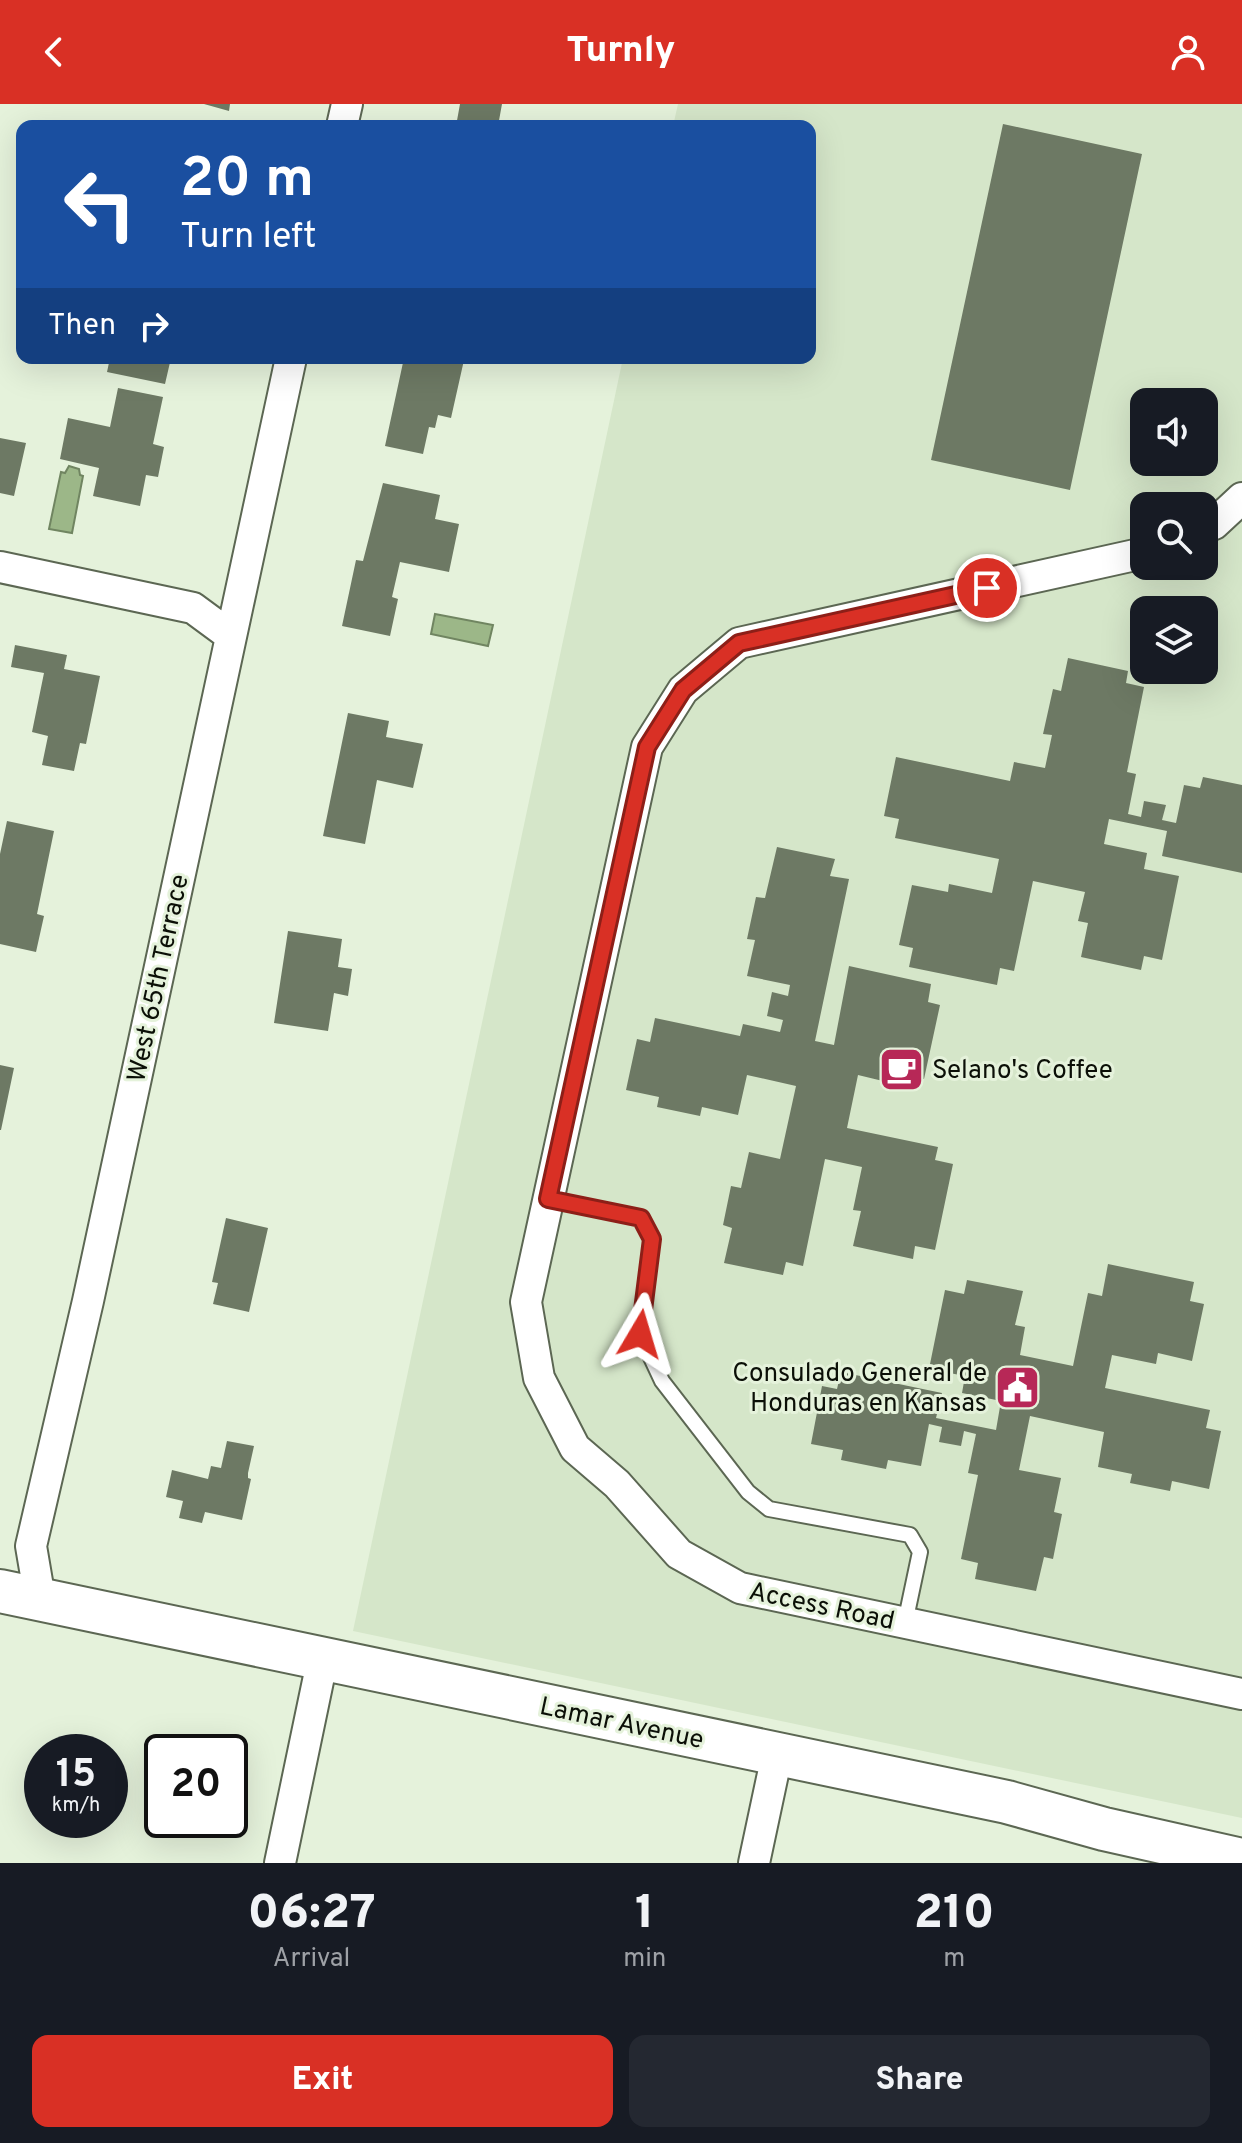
<!DOCTYPE html>
<html lang="en">
<head>
<meta charset="utf-8">
<style>
	body { margin:0; font-family:Overpass,sans-serif; background:#242831; color:#f1f3f6; height:100vh; display:flex; flex-direction:column; font-size:30px; white-space:nowrap }
	* { box-sizing:border-box; margin:0 }
	p { font-size:26px; color:#9ea1a6 }
	.icon { flex:none; width:44px; height:44px; fill:none; stroke:currentColor; stroke-width:2; stroke-linecap:round; stroke-linejoin:round }
	.map { position:relative; height:1759px; overflow:hidden }
	.drawer { display:flex; flex-direction:column; background:#171b24; flex:1 }
	.drawer>* { flex:none }
	.hud { position:absolute; left:16px; top:16px; width:800px; height:244px; border-radius:16px; box-shadow:0 8px 32px #0002; background:#1a4fa0; color:#fff; overflow:hidden }
	.buttons { position:absolute; left:1130px; top:284px; display:grid; gap:16px }
	.buttons a { display:grid; place-items:center; width:88px; height:88px; border-radius:16px; background:#171b24; box-shadow:0 8px 32px #0002; font-size:40px }
	.speed { position:absolute; left:24px; top:1630px; display:flex; gap:16px; font-size:40px; font-weight:700; text-align:center }
	.speed>* { display:grid; place-content:center; width:104px; height:104px; border-radius:50%; background:#171b24; box-shadow:0 8px 32px #0002; line-height:1 }
	.speed small { font-size:20px; font-weight:400 }
	.speed .limit { border:4px solid #111; border-radius:12px; background:#fff; color:#111 }
	.pin { position:absolute; display:grid; place-items:center; width:68px; height:68px; color:#fff; margin:-34px; border:4px solid #fff; border-radius:50%; box-shadow:0 2px 8px #0007 }
	.me { position:absolute; width:88px; margin:-44px; rotate:7deg; stroke-linejoin:round; filter:drop-shadow(0 0 6px #0008) }
	.turn { display:flex; align-items:center; gap:28px; height:168px; padding:0 32px; font-size:36px }
	.turn .icon { width:104px; height:104px; stroke-width:2.5 }
	.turn b { display:block; font-size:56px; line-height:68px }
	.then { display:flex; align-items:center; height:76px; padding:0 32px; background:#0003; gap:16px; font-size:30px }
	.eta { display:flex; justify-content:space-evenly; align-items:center; height:136px; text-align:center }
	.eta b { font-size:48px; font-weight:800; line-height:56px }
	.button { display:flex; gap:16px; margin-top:auto; padding:16px 32px }
	.button a { flex:1; height:92px; border-radius:16px; background:#d93025; color:#fff; font-size:32px; font-weight:800; line-height:92px; text-align:center }
	.button a+a { background:#242831; color:#f1f3f6 }
	header { display:flex; justify-content:space-between; align-items:center; height:104px; padding:0 32px; background:#d93025; color:#fff; font-size:36px; font-weight:800 }
	.map>svg:first-child { display:block }
	.built { fill:#d5e6c9; fill-rule:evenodd }
	.water { fill:#9cb788; stroke:#708561; stroke-width:2 }
	.building { fill:#6d7964 }
	.lines { fill:none; stroke-linecap:round; stroke-linejoin:round }
	.lane-casing { stroke:#5c6753; stroke-width:18 }
	.street-casing { stroke:#5c6753; stroke-width:34 }
	.secondary-casing { stroke:#5c6753; stroke-width:46 }
	.lane { stroke:#fff; stroke-width:14 }
	.street { stroke:#fff; stroke-width:30 }
	.secondary { stroke:#fff; stroke-width:42 }
	.route-casing { stroke:#8d1f18; stroke-width:20 }
	.route { stroke:#d93025; stroke-width:14 }
	.labels { text-anchor:middle; stroke-width:6; stroke-linejoin:round; paint-order:stroke }
	.street-label { font-size:26px; fill:#0b0f07; stroke:#e5f2db }
	.poi-label { font-size:26px; fill:#0b0f07; stroke:#e5f2db; text-anchor:start }
</style>
</head>
<body>
<header><svg class="icon" aria-label="back" viewBox="0 0 24 24"><path d="M15 5l-7 7 7 7"/></svg>Turnly<svg class="icon" aria-label="person" viewBox="0 0 24 24"><circle cx="12" cy="8" r="4"/><path d="M4 21q1-7 8-7t8 7"/></svg></header>
<div class="map">
<svg width="1242" height="1759" viewBox="0 0 1242 1759">
	<rect width="100%" height="100%" fill="#e5f2db"/>
	<path class="built" d="M 678,0 L 1242,0 L 1242,1714 L 353,1527 L 623,254 L 810,254 L 810,22 L 673,22 ZM 1144,298 L 1204,298 L 1204,358 L 1144,358 ZM 1144,402 L 1204,402 L 1204,462 L 1144,462 ZM 1144,506 L 1204,506 L 1204,566 L 1144,566 Z"/>
	<path class="water" d="M 69,362 L 79,365 L 80,371 L 83,372 L 72,429 L 49,425 L 61,368 L 65,369 Z
		M 435,510 L 493,521 L 488,542 L 431,530 Z"/>
	<path class="building" d="M 204,0 L 230,0 L 229,7 Z
		M 460,0 L 502,0 L 498,22 L 456,22 Z
		M 1003,20 L 1142,50 L 1070,386 L 931,356 Z
		M 110,254 L 171,254 L 165,280 L 107,268 Z
		M 404,254 L 464,256 L 451,314 L 438,311 L 435,324 L 429,323 L 423,350 L 385,342 Z
		M 118,284 L 163,293 L 153,340 L 164,343 L 158,373 L 146,371 L 140,402 L 93,392 L 99,364 L 60,355 L 68,314 L 110,323 Z
		M 0,334 L 26,339 L 14,392 L 0,389 Z
		M 383,379 L 440,391 L 435,415 L 459,420 L 449,468 L 400,458 L 392,493 L 398,495 L 390,532 L 342,522 L 356,456 L 363,457 Z
		M 15,541 L 67,551 L 64,565 L 100,572 L 86,640 L 80,639 L 74,667 L 42,661 L 48,632 L 32,628 L 44,569 L 11,563 Z
		M 1068,554 L 1128,567 L 1126,579 L 1144,583 L 1127,668 L 1136,670 L 1128,710 L 1141,713 L 1144,697 L 1166,701 L 1162,716 L 1176,719 L 1184,681 L 1200,684 L 1203,673 L 1242,681 L 1242,769 L 1162,752 L 1167,727 L 1109,715 L 1104,740 L 1147,749 L 1144,765 L 1179,772 L 1162,856 L 1144,852 L 1141,866 L 1081,853 L 1088,819 L 1078,817 L 1085,788 L 1033,777 L 1014,867 L 1000,864 L 997,881 L 909,863 L 913,844 L 899,841 L 912,781 L 948,788 L 949,780 L 992,789 L 999,755 L 895,734 L 899,715 L 884,712 L 896,653 L 1010,677 L 1014,658 L 1045,664 L 1052,631 L 1043,630 L 1053,585 L 1061,587 Z
		M 348,609 L 389,617 L 386,633 L 423,640 L 413,684 L 377,676 L 365,740 L 323,732 Z
		M 7,717 L 54,727 L 37,810 L 44,812 L 36,848 L 0,840 L 0,750 Z
		M 777,743 L 835,755 L 830,772 L 849,775 L 815,937 L 834,941 L 849,862 L 931,880 L 928,898 L 940,901 L 924,975 L 889,968 L 887,978 L 858,971 L 847,1024 L 938,1043 L 935,1056 L 953,1060 L 935,1146 L 915,1142 L 913,1155 L 853,1142 L 861,1107 L 853,1106 L 862,1063 L 825,1055 L 803,1162 L 786,1158 L 783,1171 L 724,1159 L 732,1124 L 723,1121 L 731,1082 L 741,1084 L 749,1048 L 780,1055 L 796,982 L 747,971 L 738,1011 L 702,1003 L 700,1012 L 657,1003 L 659,993 L 626,986 L 637,935 L 650,938 L 655,914 L 740,932 L 743,920 L 780,928 L 783,916 L 767,912 L 772,888 L 788,892 L 790,881 L 747,872 L 755,836 L 747,835 L 756,793 L 765,794 Z
		M 288,827 L 342,835 L 338,863 L 352,865 L 348,892 L 334,889 L 328,927 L 274,919 Z
		M 0,961 L 14,964 L 1,1026 L 0,1026 Z
		M 226,1114 L 268,1124 L 249,1208 L 213,1200 L 218,1179 L 212,1178 Z
		M 1108,1160 L 1194,1178 L 1190,1197 L 1204,1200 L 1192,1257 L 1158,1249 L 1156,1260 L 1112,1251 L 1105,1284 L 1210,1306 L 1206,1324 L 1221,1327 L 1209,1385 L 1172,1377 L 1170,1387 L 1130,1379 L 1132,1370 L 1098,1363 L 1104,1328 L 1030,1312 L 1019,1366 L 1061,1374 L 1054,1408 L 1062,1410 L 1053,1455 L 1044,1453 L 1036,1487 L 975,1475 L 978,1459 L 961,1455 L 978,1371 L 968,1369 L 976,1330 L 964,1327 L 961,1342 L 939,1338 L 942,1323 L 929,1320 L 921,1362 L 888,1356 L 886,1365 L 841,1356 L 843,1346 L 811,1340 L 822,1282 L 837,1285 L 841,1268 L 942,1289 L 936,1314 L 996,1326 L 1001,1297 L 962,1289 L 965,1272 L 929,1265 L 945,1186 L 964,1190 L 967,1176 L 1023,1187 L 1015,1221 L 1025,1223 L 1020,1251 L 1073,1262 L 1088,1189 L 1102,1192 Z
		M 227,1337 L 254,1342 L 248,1369 L 248,1374 L 251,1375 L 242,1416 L 205,1408 L 202,1419 L 179,1414 L 183,1397 L 166,1393 L 172,1366 L 208,1375 L 211,1362 L 221,1364 Z"/>
	<g class="lines">
		<defs>
			<path id="lane" d="M 548,1095 L 641,1114 L 652,1135 L 640,1230 L 662,1277 L 748,1388 L 769,1405 L 910,1431 L 920,1448 L 905,1519"/>
			<path id="street" d="M 342,22 L 347,0
				M 1204,424 L 1214,420 L 1242,394
				M 1144,449 L 739,539 L 683,586 L 647,643 L 526,1198 L 539,1274 L 575,1344 L 617,1380 L 679,1450 L 740,1484 L 1242,1590
				M 0,463 L 193,504 L 231,532
				M 40,1495 L 31,1442 L 88,1197 L 291,254
				M 280,1759 L 323,1553
				M 754,1759 L 777,1651"/>
			<path id="secondary" d="M 0,1487 L 1007,1698 L 1104,1725 L 1242,1756"/>
		</defs>
		<use href="#lane" class="lane-casing"/>
		<use href="#street" class="street-casing"/>
		<use href="#secondary" class="secondary-casing"/>
		<use href="#lane" class="lane"/>
		<use href="#street" class="street"/>
		<use href="#secondary" class="secondary"/>
	</g>
	<g class="lines">
		<defs>
			<path id="route" d="M 640,1230 L 652,1135 L 641,1114 L 548,1095 L 647,643 L 683,586 L 739,539 L 987,484"/>
		</defs>
		<use href="#route" class="route-casing"/>
		<use href="#route" class="route"/>
	</g>
	<defs>
		<symbol id="cafe-square" viewBox="-11 -11 22 22"><rect x="-9" y="-9" width="18" height="18" rx="4" fill="#b72857" stroke="#e5f2db"/><path d="M-5.5-4.5H6V0H3Q3 3.5 0 3.5H-2.5Q-5.5 3.5-5.5 0ZM3-3.2v2h1.7v-2ZM-6 4.5H4V6H-6Z" fill="#fff"/></symbol>
		<symbol id="civic-square" viewBox="-11 -11 22 22"><rect x="-9" y="-9" width="18" height="18" rx="4" fill="#b72857" stroke="#e5f2db"/><path d="M-.6-6.5H3V-4.5H.6V-3L4-1V1h2V6H-6V1h2V-1L-.6-3ZM-1.2 2.5V6h2.4V2.5Z" fill="#fff"/></symbol>
	</defs>
	<g fill-rule="evenodd">
		<use href="#cafe-square" x="876" y="940" width="51" height="51"/>
		<use href="#civic-square" x="992" y="1258" width="51" height="51"/>
	</g>
	<g class="labels">
		<g class="street-label">
			<text transform="translate(157 874) rotate(-78)" y="9">West 65th Terrace</text>
			<text transform="translate(822 1501) rotate(12)" y="9">Access Road</text>
			<text transform="translate(622 1618) rotate(12)" y="9">Lamar Avenue</text>
		</g>
		<g class="poi-label">
			<text x="932" y="974">Selano's Coffee</text>
			<text x="987" y="1277" text-anchor="end">Consulado General de<tspan x="987" dy="30">Honduras en Kansas</tspan></text>
		</g>
	</g>
</svg>
<div class="buttons">
<a><svg class="icon" aria-label="sound" viewBox="0 0 24 24"><path d="M4 9h4l5-4v14l-5-4H4zM17 9q2 3 0 6"/></svg></a>
<a><svg class="icon" aria-label="search" viewBox="0 0 24 24"><circle cx="10" cy="10" r="6"/><path d="M15 15l6 6"/></svg></a>
<a><svg class="icon" aria-label="layers" viewBox="0 0 24 24"><path d="M12 4l9 5-9 5-9-5zM3 14l9 5 9-5"/></svg></a>
</div>
<div class="speed"><div>15<small>km/h</small></div><div class="limit">20</div></div>
<div class="pin" style="left:987px;top:484px;background:#d93025"><svg class="icon" aria-label="arrive" viewBox="0 0 24 24"><path d="M6 21V4h12l-3 4 3 4H6"/></svg></div>
<svg class="me" style="left:640px;top:1230px" viewBox="-20 -20 40 40"><path d="M0-17L14 15 0 8-14 15z" fill="#d93025" stroke="#fff" stroke-width="4"/></svg>
<div class="hud">
<div class="turn"><svg class="icon" aria-label="left" viewBox="0 0 24 24"><path d="M17 20v-9H6M10 6l-5 5 5 5"/></svg><div><b>20 m</b>Turn left</div></div>
<div class="then">Then<svg class="icon" aria-label="right" viewBox="0 0 24 24"><path d="M7 20v-9h11M14 6l5 5-5 5"/></svg></div>
</div>
</div>
<section class="drawer">
<div class="eta">
<div><b>06:27</b><p>Arrival</p></div>
<div><b>1</b><p>min</p></div>
<div><b>210</b><p>m</p></div>
</div>
<div class="button"><a>Exit</a><a>Share</a></div>
</section>
</body>
</html>
